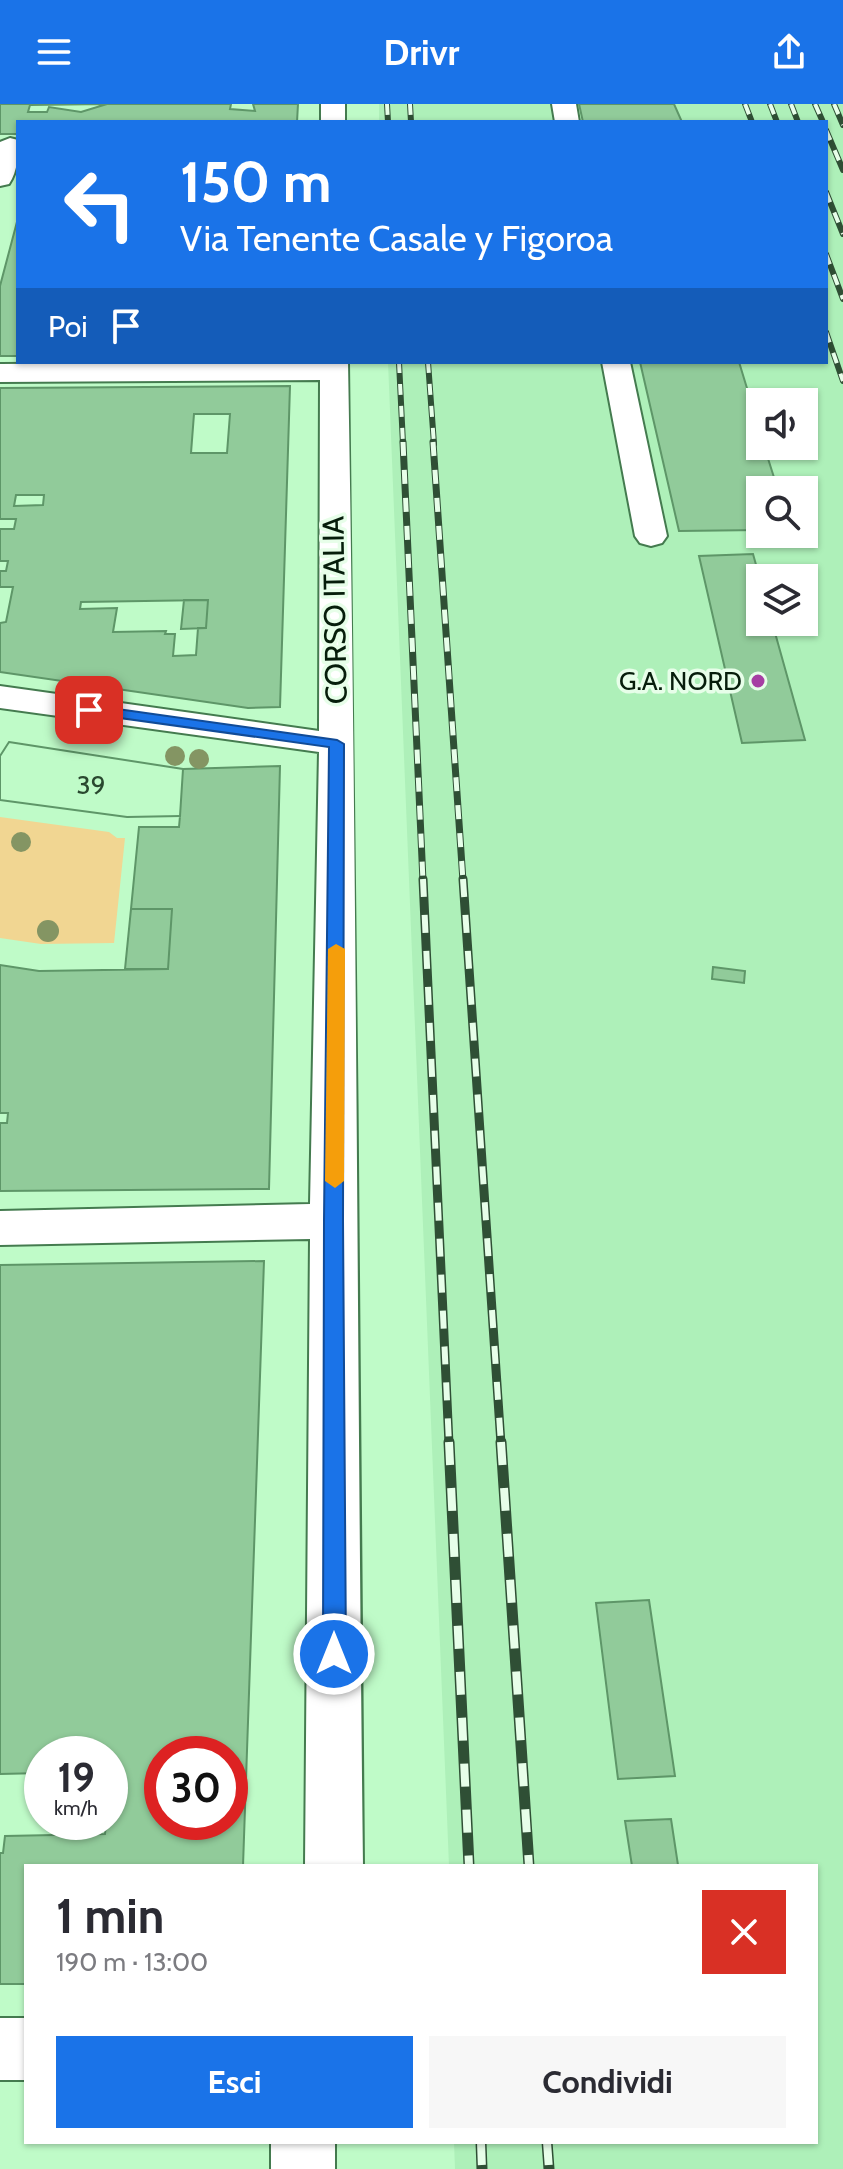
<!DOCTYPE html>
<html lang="it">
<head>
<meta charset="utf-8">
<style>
	body { margin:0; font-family:Cabin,sans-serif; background:#f7f7f7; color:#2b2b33; height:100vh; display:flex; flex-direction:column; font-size:30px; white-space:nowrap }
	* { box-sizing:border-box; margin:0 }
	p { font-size:26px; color:#7c7c81 }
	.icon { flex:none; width:44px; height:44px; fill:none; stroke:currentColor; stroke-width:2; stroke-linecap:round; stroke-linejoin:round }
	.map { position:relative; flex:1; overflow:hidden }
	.drawer { position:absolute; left:24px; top:1760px; width:794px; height:280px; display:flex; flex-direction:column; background:#fff; border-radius:0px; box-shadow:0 2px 6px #0004 }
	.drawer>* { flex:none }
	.hud { position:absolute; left:16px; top:16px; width:812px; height:244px; border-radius:0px; box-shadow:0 2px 6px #0004; background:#1a73e8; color:#fff; overflow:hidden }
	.tools { position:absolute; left:746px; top:284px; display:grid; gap:16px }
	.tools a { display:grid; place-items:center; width:72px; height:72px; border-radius:0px; background:#fff; box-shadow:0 2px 6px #0004; font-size:40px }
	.speed { position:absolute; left:24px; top:1632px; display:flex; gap:16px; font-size:40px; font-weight:700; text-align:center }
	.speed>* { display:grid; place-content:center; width:104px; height:104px; border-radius:50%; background:#fff; box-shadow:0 2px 6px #0004; line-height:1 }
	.speed small { font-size:20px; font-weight:400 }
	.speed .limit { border:12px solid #d22; background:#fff; color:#111 }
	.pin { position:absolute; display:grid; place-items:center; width:68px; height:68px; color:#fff; margin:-34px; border-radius:16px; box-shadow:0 4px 12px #0006 }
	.me { position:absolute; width:88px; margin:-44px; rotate:0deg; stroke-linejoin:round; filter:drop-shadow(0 0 6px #0008) }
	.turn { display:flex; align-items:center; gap:28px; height:168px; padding:0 32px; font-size:36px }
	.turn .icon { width:104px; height:104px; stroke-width:2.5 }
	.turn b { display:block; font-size:56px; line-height:68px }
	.then { display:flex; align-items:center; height:76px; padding:0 32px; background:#0003; gap:16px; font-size:30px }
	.round { display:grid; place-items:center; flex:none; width:84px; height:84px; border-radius:0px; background:#f7f7f7 }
	.overview { display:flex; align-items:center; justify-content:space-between; height:136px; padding:0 32px }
	h1 { font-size:48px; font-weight:700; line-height:60px }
	.primary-button { display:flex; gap:16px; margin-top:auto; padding:16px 32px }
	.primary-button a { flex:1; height:92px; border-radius:0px; background:#1a73e8; color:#fff; font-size:32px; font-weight:700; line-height:92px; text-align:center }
	.primary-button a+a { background:#f7f7f7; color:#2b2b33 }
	header { display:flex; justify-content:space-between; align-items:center; height:104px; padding:0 32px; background:#1a73e8; color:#fff; font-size:36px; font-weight:700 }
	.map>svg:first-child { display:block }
	.built { fill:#aef0b9; fill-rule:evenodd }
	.green { fill:#f1d692 }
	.building { fill:#91cb9a; stroke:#5e9668; stroke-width:2; fill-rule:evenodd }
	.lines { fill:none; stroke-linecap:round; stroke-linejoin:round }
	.minor-casing { stroke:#447b4f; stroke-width:4 }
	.minor { fill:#fff; fill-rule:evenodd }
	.rail-far3-casing { stroke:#2f4f35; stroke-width:6 }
	.rail-far2-casing { stroke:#2f4f35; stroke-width:7 }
	.rail-far1-casing { stroke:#2f4f35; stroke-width:9 }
	.rail-casing { stroke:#2f4f35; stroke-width:11 }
	.rail-far3 { stroke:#e7fee9; stroke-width:4; stroke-dasharray:11; stroke-linecap:butt }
	.rail-far2 { stroke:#e7fee9; stroke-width:5; stroke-dasharray:14; stroke-linecap:butt }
	.rail-far1 { stroke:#e7fee9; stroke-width:6; stroke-dasharray:18; stroke-linecap:butt }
	.rail { stroke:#e7fee9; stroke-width:8; stroke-dasharray:23; stroke-linecap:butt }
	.tree { fill:#849563 }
	.route { fill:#1a73e8; stroke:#114b97; stroke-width:2 }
	.slow { fill:#f59e0b }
	.poi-dot { fill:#a63fa3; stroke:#e7fee9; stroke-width:3 }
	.labels { text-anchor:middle; stroke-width:7; stroke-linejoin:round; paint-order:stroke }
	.far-poi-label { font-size:26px; fill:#061d0b; stroke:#e7fee9; text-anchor:end }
	.number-label { font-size:26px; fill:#29482f }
	.street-label { font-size:30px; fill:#061d0b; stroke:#e7fee9 }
</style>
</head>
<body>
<header><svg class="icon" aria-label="menu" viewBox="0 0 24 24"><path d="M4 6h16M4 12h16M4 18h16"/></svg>Drivr<svg class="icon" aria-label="share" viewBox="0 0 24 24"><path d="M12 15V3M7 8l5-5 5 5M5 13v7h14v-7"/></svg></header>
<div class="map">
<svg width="843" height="2065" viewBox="0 0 843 2065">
	<rect width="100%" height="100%" fill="#bffbc8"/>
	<path class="built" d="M 379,0 L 843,0 L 843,2065 L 455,2065 L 454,2038 L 816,2038 L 816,1762 L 449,1762 L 388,258 L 826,258 L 826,18 L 379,18 ZM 760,298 L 804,298 L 804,342 L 760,342 ZM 760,386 L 804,386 L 804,430 L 760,430 ZM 760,474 L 804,474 L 804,518 L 760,518 Z"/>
	<path class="green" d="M 0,713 L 109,728 L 117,734 L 125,734 L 114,839 L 41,840 L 0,834 Z"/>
	<path class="building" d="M 0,0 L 104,0 L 30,1 L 28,8 L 47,8 L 49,3 L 81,8 L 107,0 L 231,0 L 230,5 L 255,7 L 253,0 L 298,0 L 297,18 L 18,18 L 18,30 L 0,30 Z
		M 579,0 L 674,0 L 682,18 L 583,18 Z
		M 18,114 L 18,252 L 0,252 L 0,182 Z
		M 640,258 L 739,258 L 760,327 L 760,342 L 764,342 L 778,386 L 760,386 L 760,426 L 679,427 Z
		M 290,282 L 280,603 L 248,604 L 0,568 L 0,519 L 6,518 L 13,483 L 0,483 L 0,467 L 6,467 L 8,457 L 0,457 L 0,425 L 14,425 L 16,415 L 0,415 L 0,284 ZM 194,310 L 230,310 L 227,349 L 191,349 ZM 16,391 L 44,391 L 43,401 L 14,402 ZM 208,496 L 206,524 L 198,524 L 196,551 L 173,552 L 175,530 L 165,530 L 166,527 L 113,528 L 117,504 L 80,505 L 81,498 Z
		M 753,450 L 760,475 L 760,518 L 772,518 L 805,636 L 742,639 L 699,452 Z
		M 184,496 L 208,496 L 206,524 L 181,525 Z
		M 9,638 L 183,665 L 280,662 L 269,1085 L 0,1087 L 0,1019 L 7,1019 L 8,1009 L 0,1009 L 0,861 L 39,867 L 168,865 L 172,805 L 131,805 L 139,723 L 179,723 L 180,712 L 127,713 L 0,696 L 0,652 Z
		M 9,638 L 183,665 L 180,712 L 127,713 L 0,696 L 0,652 Z
		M 131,805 L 172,805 L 168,865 L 125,865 Z
		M 713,863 L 745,867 L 744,879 L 712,875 Z
		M 264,1157 L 243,1762 L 26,1762 L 26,1880 L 0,1880 L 0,1749 L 3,1749 L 5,1732 L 105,1730 L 106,1718 L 110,1718 L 110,1650 L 42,1650 L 42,1669 L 0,1670 L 0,1161 ZM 162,1650 L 230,1650 L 230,1718 L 162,1718 Z
		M 649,1496 L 675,1672 L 618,1675 L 596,1499 Z
		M 671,1715 L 678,1761 L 632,1762 L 625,1717 Z"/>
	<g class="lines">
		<defs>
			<path id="minor" d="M 321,0 L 345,0 L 345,18 L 321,18 Z
				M 552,0 L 576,0 L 579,18 L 555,18 Z
				M 10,34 L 18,36 C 18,51 18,67 9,80 L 0,82 L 0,38 Z
				M 348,258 C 357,759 357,1261 363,1762 L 305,1762 L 310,1135 L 0,1141 L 0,1107 L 310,1100 L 319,648 L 0,604 L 0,582 L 319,627 L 320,276 L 0,278 L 0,260 Z
				M 602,258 L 630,258 L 667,432 L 662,439 L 651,442 L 640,439 L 635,432 Z
				M 0,1914 L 26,1914 L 26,1976 L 0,1976 Z
				M 271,2038 L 335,2038 L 335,2065 L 271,2065 Z"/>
		</defs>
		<use href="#minor" class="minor-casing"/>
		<use href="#minor" class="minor"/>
		<defs>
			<path id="rail-far3" d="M 387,0 L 388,18
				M 410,0 L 411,18
				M 745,0 L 752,18
				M 770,0 L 777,18
				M 791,0 L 798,18
				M 815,0 L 823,18
				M 834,0 L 843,21
				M 826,26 L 843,66
				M 826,88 L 843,130
				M 826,150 L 843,195
				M 826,228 L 843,277
				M 399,258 L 403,340
				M 428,258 L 434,340"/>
			<path id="rail-far2" d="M 403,338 L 423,777
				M 433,338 L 463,777"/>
			<path id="rail-far1" d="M 423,775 L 449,1340
				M 463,775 L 501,1340"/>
			<path id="rail" d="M 449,1338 L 469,1762
				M 501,1338 L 529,1762
				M 481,2038 L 482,2065
				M 547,2038 L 549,2065"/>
		</defs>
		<use href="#rail-far3" class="rail-far3-casing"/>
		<use href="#rail-far2" class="rail-far2-casing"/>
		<use href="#rail-far1" class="rail-far1-casing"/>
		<use href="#rail" class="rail-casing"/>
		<use href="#rail-far3" class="rail-far3"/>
		<use href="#rail-far2" class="rail-far2"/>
		<use href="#rail-far1" class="rail-far1"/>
		<use href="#rail" class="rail"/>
	</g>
	<g class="tree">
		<circle cx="175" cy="652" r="10"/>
		<circle cx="199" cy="655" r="10"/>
		<circle cx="21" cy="738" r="10"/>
		<circle cx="48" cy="827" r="11"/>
	</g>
	<path class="route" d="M 89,601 L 337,636 L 344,640 L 343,1117 L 346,1550 L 342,1557 L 334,1560 L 326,1557 L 323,1550 L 324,1117 L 329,643 L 84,609 L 82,606 Z"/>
	<path class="slow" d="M 336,840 L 345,845 L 344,1077 L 335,1084 L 325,1077 L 328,845 Z"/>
	<circle class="poi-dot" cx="758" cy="577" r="8"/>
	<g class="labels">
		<g class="far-poi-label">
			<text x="742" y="586">G.A. NORD</text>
		</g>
		<g class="number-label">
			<text x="91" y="690">39</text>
		</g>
		<g class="street-label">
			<text transform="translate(335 506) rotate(-91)" y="10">CORSO ITALIA</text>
		</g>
	</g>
</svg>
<div class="tools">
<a><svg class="icon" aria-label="sound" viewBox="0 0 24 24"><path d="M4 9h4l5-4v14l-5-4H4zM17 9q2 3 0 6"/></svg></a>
<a><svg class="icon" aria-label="search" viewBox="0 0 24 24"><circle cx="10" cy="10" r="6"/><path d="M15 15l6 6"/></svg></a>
<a><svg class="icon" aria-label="layers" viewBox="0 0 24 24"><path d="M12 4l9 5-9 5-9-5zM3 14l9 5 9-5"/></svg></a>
</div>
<div class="speed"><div>19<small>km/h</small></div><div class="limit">30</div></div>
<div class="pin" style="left:89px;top:606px;background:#d93025"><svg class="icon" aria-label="arrive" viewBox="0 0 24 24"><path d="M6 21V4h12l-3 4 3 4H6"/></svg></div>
<svg class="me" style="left:334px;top:1550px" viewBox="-20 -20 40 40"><circle r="17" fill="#1a73e8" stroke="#fff" stroke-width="3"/><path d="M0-11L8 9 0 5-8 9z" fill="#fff"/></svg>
<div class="hud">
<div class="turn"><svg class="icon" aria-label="left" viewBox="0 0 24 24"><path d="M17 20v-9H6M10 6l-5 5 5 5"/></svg><div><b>150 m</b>Via Tenente Casale y Figoroa</div></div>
<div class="then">Poi<svg class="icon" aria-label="arrive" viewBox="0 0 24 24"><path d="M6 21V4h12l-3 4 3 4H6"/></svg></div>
</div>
<section class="drawer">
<div class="overview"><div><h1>1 min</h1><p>190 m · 13:00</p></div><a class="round" style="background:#d93025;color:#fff"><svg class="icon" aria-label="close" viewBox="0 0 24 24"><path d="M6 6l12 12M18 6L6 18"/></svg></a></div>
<div class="primary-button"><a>Esci</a><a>Condividi</a></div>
</section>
</div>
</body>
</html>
